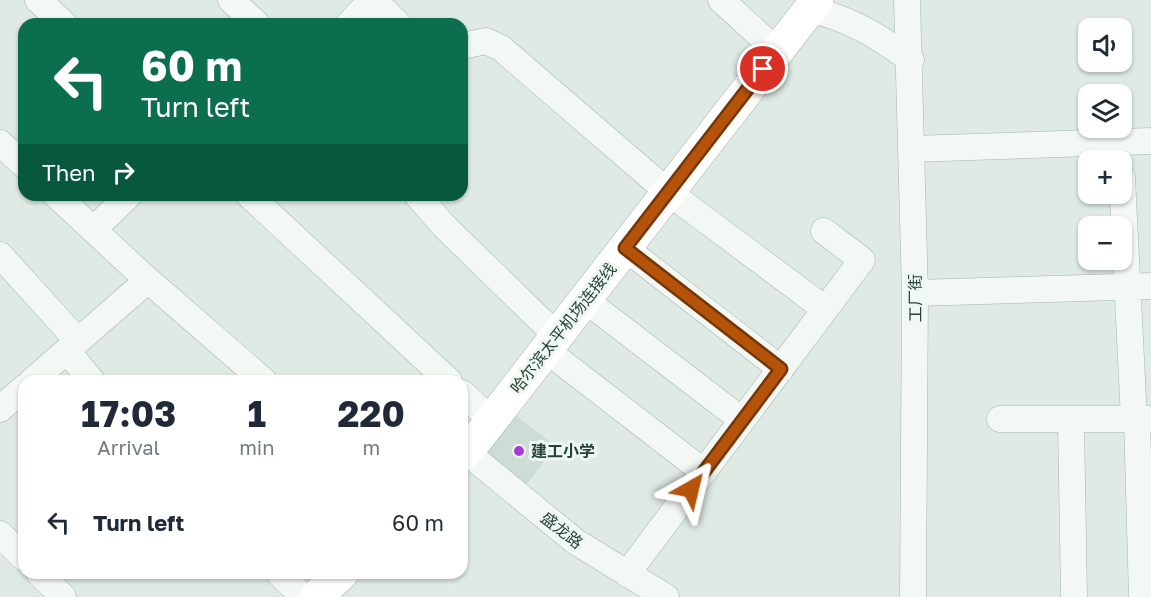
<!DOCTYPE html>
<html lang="en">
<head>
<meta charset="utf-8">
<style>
	body { margin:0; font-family:"Golos Text","Noto Sans SC",sans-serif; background:#f6f6f7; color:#1f2937; height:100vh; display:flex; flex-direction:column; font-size:22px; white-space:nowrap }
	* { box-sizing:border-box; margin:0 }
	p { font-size:20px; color:#747a83 }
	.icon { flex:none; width:33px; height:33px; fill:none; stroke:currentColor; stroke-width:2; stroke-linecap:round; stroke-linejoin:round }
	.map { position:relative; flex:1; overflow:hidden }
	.panel { position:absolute; left:18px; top:375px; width:450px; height:204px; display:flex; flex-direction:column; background:#fff; border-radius:18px; box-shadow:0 2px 4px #0004 }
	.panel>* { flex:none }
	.top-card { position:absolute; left:18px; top:18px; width:450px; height:183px; border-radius:18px; box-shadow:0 2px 4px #0004; background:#0b6e4f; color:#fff; overflow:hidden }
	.fabs { position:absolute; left:1078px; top:18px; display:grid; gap:12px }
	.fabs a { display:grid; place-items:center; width:54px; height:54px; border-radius:12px; background:#fff; box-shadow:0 2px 4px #0004; font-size:30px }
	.pin { position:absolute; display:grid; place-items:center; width:51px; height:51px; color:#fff; margin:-26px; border:3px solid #fff; border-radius:50%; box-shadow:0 2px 6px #0007 }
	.me { position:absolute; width:66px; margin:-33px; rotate:37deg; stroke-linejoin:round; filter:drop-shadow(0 0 4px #0008) }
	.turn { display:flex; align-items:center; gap:21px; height:126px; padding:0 24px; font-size:27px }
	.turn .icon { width:78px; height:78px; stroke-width:2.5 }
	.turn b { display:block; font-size:42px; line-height:51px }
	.then { display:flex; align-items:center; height:57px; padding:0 24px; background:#0003; gap:12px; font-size:22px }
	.eta { display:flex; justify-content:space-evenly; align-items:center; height:102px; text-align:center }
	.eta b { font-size:36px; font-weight:700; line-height:42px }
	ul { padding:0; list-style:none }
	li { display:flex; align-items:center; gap:18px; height:90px; padding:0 24px }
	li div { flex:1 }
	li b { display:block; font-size:22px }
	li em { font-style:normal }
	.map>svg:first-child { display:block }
	.built { fill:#cddcd4 }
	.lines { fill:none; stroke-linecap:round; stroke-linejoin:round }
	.minor-casing { stroke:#a4b5ac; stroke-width:27 }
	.major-casing { stroke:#9eb7a9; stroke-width:34 }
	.minor { stroke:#f3f8f5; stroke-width:26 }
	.major { stroke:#fff; stroke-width:33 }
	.route-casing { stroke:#753606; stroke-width:15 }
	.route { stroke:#b45309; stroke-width:10 }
	.poi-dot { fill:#a839da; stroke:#eff7f2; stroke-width:2 }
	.labels { text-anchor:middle; stroke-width:6; stroke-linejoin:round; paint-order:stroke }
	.street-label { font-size:16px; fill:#274334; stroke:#eff7f2 }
	.poi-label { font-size:16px; font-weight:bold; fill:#274334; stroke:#eff7f2; text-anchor:start }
</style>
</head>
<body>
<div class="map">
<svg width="1151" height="597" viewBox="0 0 1151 597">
	<rect width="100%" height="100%" fill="#dfeae4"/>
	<path class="built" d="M 515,415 L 556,446 L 524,488 L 483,456 Z"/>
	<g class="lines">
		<defs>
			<path id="minor" d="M 38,0 L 64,24
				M 231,0 L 257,24
				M 374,0 L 398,24
				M 721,0 L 777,51
				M 907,0 L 915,293 L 913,597
				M 809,10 C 849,17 879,37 911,60
				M 349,24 L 371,0
				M 462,46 L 486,41 L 501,48 L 668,192 L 825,309
				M 0,143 L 24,165
				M 912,149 L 1151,141
				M 1122,178 L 1134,419
				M 56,195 L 142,275 L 264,381
				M 249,195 L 449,381
				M 417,195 L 444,226 L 557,336
				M 94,229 L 129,195
				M 625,248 L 781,369
				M 0,255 L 78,341
				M 915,293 L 1151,286
				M 585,300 L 742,420
				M 546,350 L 704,472
				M 67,351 L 92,381
				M 32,381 L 148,280
				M 462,393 L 492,420
				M 0,409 L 24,388
				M 1000,419 L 1150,419
				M 1137,419 L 1142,597
				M 1071,421 L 1074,597
				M 465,451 L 576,542 L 666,597
				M 0,534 L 24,558
				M 39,573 L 63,597
				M 279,573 L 303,597
				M 627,574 L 862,260 L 824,231"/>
			<path id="major" d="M 462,455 L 477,439 L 817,0
				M 316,597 L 342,573"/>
		</defs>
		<use href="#minor" class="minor-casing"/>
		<use href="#major" class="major-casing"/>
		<use href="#minor" class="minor"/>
		<use href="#major" class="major"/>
	</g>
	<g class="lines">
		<defs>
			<path id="route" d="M 691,489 L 781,369 L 625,248 L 763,69"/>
		</defs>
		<use href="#route" class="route-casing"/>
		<use href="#route" class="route"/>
	</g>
	<circle class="poi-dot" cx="519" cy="451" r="6"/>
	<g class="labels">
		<g class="street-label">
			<text transform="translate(915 298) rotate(-90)" y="6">工厂街</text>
			<text transform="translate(563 328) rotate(-52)" y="6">哈尔滨太平机场连接线</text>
			<text transform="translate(562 530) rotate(38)" y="6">盛龙路</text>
		</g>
		<g class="poi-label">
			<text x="531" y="457">建工小学</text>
		</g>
	</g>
</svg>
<div class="fabs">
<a><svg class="icon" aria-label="sound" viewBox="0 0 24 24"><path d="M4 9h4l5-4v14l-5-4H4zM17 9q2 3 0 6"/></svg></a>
<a><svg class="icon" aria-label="layers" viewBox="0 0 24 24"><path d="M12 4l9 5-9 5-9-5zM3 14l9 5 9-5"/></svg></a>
<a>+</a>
<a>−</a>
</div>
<div class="pin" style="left:763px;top:69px;background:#d93025"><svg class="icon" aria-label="arrive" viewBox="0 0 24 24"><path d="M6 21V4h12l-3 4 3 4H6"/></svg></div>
<svg class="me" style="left:691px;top:489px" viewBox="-20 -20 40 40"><path d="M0-17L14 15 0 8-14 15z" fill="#b45309" stroke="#fff" stroke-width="4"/></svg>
<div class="top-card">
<div class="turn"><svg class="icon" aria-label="left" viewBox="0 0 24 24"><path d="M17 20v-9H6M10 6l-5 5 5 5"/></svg><div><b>60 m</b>Turn left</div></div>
<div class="then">Then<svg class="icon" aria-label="right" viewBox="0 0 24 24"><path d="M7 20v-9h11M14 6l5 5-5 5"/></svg></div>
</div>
<section class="panel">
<div class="eta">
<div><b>17:03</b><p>Arrival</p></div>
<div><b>1</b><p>min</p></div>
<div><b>220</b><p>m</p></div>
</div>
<ul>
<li><svg class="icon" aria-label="left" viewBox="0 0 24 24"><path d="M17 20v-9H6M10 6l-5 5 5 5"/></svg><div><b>Turn left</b></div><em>60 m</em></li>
</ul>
</section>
</div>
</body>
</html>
